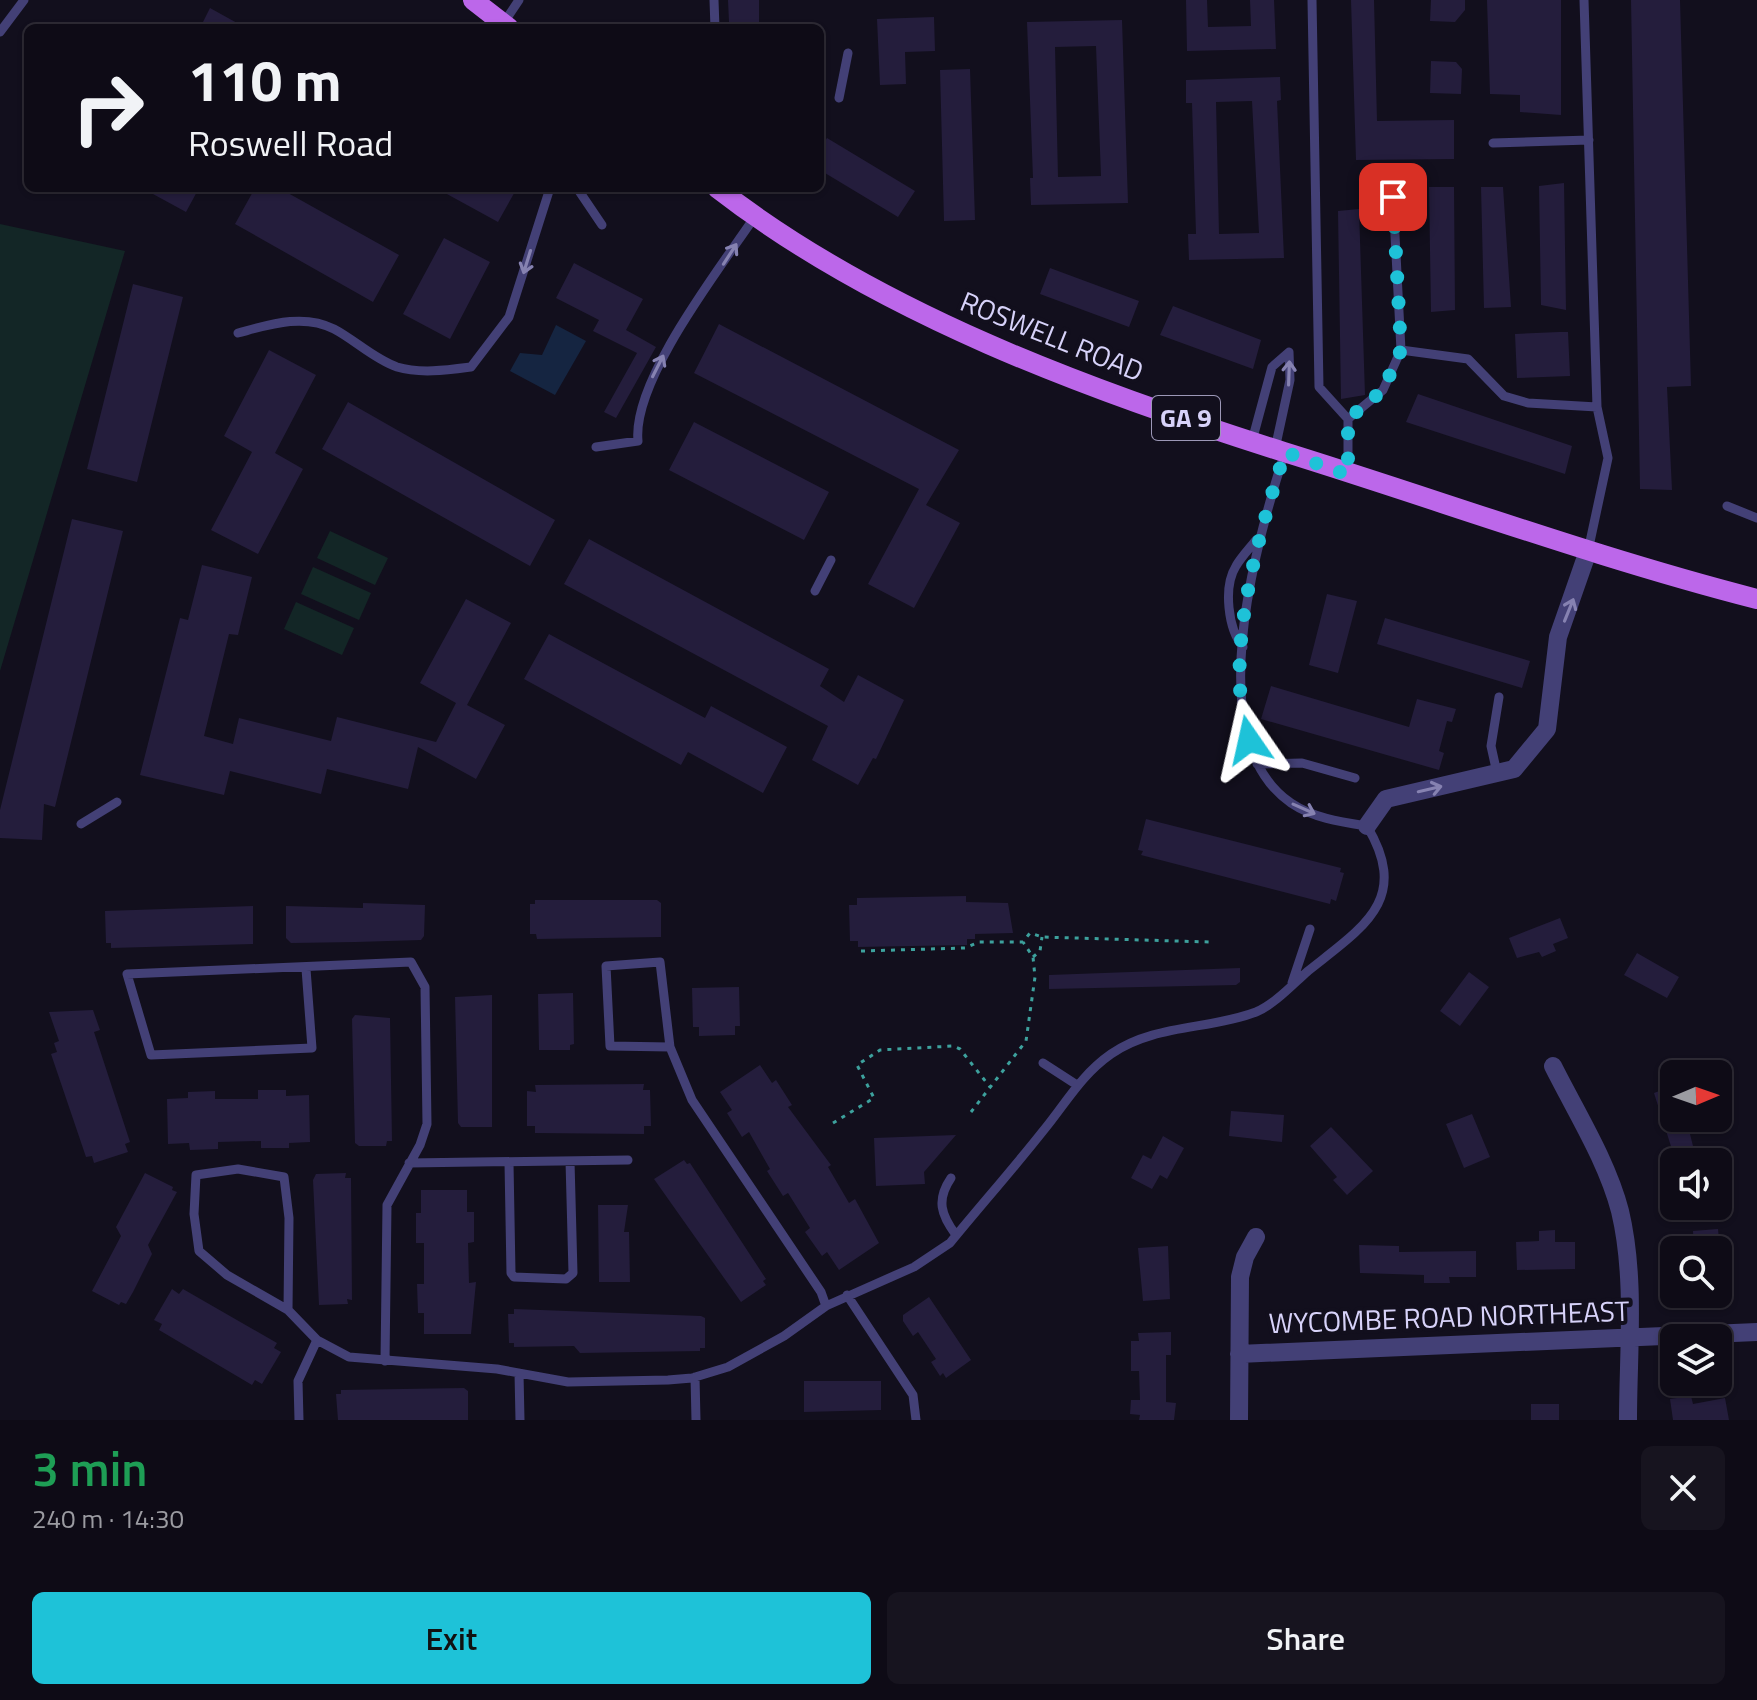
<!DOCTYPE html>
<html lang="en">
<head>
<meta charset="utf-8">
<style>
	body { margin:0; font-family:"Titillium Web",sans-serif; background:#17141f; color:#f1f3f6; height:100vh; display:flex; flex-direction:column; font-size:30px; white-space:nowrap }
	* { box-sizing:border-box; margin:0 }
	p { font-size:26px; color:#9b9ba1 }
	.icon { flex:none; width:44px; height:44px; fill:none; stroke:currentColor; stroke-width:2; stroke-linecap:round; stroke-linejoin:round }
	.map { position:relative; height:1420px; overflow:hidden }
	.panel { display:flex; flex-direction:column; background:#0e0b16; flex:1 }
	.panel>* { flex:none }
	.guide { position:absolute; left:24px; top:24px; width:800px; height:168px; border-radius:12px; box-shadow:0 2px 6px #0004,0 0 0 2px #2e2b35; background:#0e0b16; color:#f1f3f6; overflow:hidden }
	.needle { width:52px; rotate:88deg }
	.fabs { position:absolute; left:1660px; top:1060px; display:grid; gap:16px }
	.fabs a { display:grid; place-items:center; width:72px; height:72px; border-radius:12px; background:#0e0b16; box-shadow:0 2px 6px #0004,0 0 0 2px #2e2b35; font-size:40px }
	.pin { position:absolute; display:grid; place-items:center; width:68px; height:68px; color:#fff; margin:-34px; border-radius:16px; box-shadow:0 4px 12px #0006 }
	.me { position:absolute; width:88px; margin:-44px; rotate:349deg; stroke-linejoin:round; filter:drop-shadow(0 0 6px #0008) }
	.turn { display:flex; align-items:center; gap:28px; height:168px; padding:0 32px; font-size:36px }
	.turn .icon { width:104px; height:104px; stroke-width:2.5 }
	.turn b { display:block; font-size:56px; line-height:68px }
	.round { display:grid; place-items:center; flex:none; width:84px; height:84px; border-radius:12px; background:#17141f }
	.headline { display:flex; align-items:center; justify-content:space-between; height:136px; padding:0 32px }
	h1 { font-size:48px; font-weight:600; line-height:60px; color:#1e9e55 }
	.action { display:flex; gap:16px; margin-top:auto; padding:16px 32px }
	.action a { flex:1; height:92px; border-radius:12px; background:#1ec2d8; color:#111; font-size:32px; font-weight:600; line-height:92px; text-align:center }
	.action a+a { background:#17141f; color:#f1f3f6 }
	.map>svg:first-child { display:block }
	.green { fill:#132626 }
	.water { fill:#152541 }
	.building { fill:#241d3c; fill-rule:evenodd }
	.lines { fill:none; stroke-linecap:round; stroke-linejoin:round }
	.path { stroke:#3da19d; stroke-width:3; stroke-dasharray:4 6; stroke-linecap:butt }
	.service { stroke:#434076; stroke-width:9 }
	.minor { stroke:#434076; stroke-width:18 }
	.primary { stroke:#bc67ea; stroke-width:20 }
	.oneway { stroke:#8682b1 }
	.route { stroke:#1ec2d8; stroke-width:14; stroke-dasharray:0 25.2 }
	.labels { text-anchor:middle; stroke-width:8; stroke-linejoin:round; paint-order:stroke }
	.shield { fill:#120f1d; stroke:#9c98b7; stroke-width:2 }
	.shield-label { font-size:26px; font-weight:bold; fill:#d7d2f9 }
	.street-label { font-size:28px; fill:#d7d2f9; stroke:#120f1d }
</style>
</head>
<body>
<div class="map">
<svg width="1757" height="1420" viewBox="0 0 1757 1420">
	<rect width="100%" height="100%" fill="#120f1d"/>
	<path class="green" d="M 0,224 L 125,251 L 0,671 Z
		M 330,531 L 388,558 L 375,585 L 317,558 Z
		M 313,567 L 371,593 L 359,620 L 301,594 Z
		M 296,602 L 354,628 L 342,655 L 284,629 Z"/>
	<path class="water" d="M 556,325 L 586,341 L 555,395 L 510,371 L 520,353 L 542,355 Z"/>
	<path class="building" d="M 728,0 L 759,0 L 759,22 L 729,22 Z
		M 1186,0 L 1207,0 L 1208,27 L 1251,26 L 1250,0 L 1274,0 L 1276,49 L 1187,51 Z
		M 1351,0 L 1374,0 L 1377,121 L 1454,120 L 1454,159 L 1356,160 Z
		M 1431,0 L 1465,0 L 1465,10 L 1455,22 L 1430,21 Z
		M 1487,0 L 1561,0 L 1561,115 L 1520,112 L 1520,95 L 1490,94 Z
		M 1631,0 L 1680,0 L 1691,386 L 1667,387 L 1672,490 L 1640,489 Z
		M 210,8 L 246,28 L 200,28 Z
		M 934,17 L 935,51 L 905,52 L 906,84 L 880,85 L 877,19 Z
		M 1122,20 L 1128,203 L 1031,205 L 1030,178 L 1033,178 L 1027,22 ZM 1096,46 L 1101,176 L 1058,177 L 1055,47 Z
		M 1431,61 L 1456,62 L 1462,69 L 1461,94 L 1430,93 Z
		M 970,69 L 975,220 L 944,221 L 940,70 Z
		M 1280,77 L 1281,100 L 1277,101 L 1284,258 L 1189,260 L 1188,234 L 1196,234 L 1192,103 L 1186,103 L 1186,80 ZM 1252,101 L 1259,233 L 1219,234 L 1216,102 Z
		M 827,138 L 915,191 L 898,217 L 820,170 L 820,149 Z
		M 1564,183 L 1566,310 L 1541,305 L 1539,186 Z
		M 1429,187 L 1454,187 L 1455,310 L 1431,312 Z
		M 1481,187 L 1503,187 L 1511,307 L 1484,308 Z
		M 142,188 L 199,188 L 186,212 Z
		M 255,188 L 279,188 L 399,255 L 373,302 L 235,224 Z
		M 436,188 L 517,188 L 498,222 Z
		M 1359,209 L 1365,395 L 1341,399 L 1338,211 Z
		M 444,238 L 490,262 L 450,339 L 403,314 Z
		M 574,263 L 643,299 L 626,330 L 656,347 L 616,418 L 604,412 L 637,353 L 593,331 L 599,320 L 556,298 Z
		M 1050,268 L 1139,301 L 1129,327 L 1040,294 Z
		M 133,284 L 183,297 L 137,482 L 87,469 Z
		M 1173,306 L 1261,340 L 1253,369 L 1160,335 Z
		M 719,324 L 959,450 L 926,505 L 960,523 L 914,608 L 868,584 L 919,489 L 694,373 Z
		M 1559,332 L 1568,332 L 1570,376 L 1517,378 L 1515,334 Z
		M 269,350 L 316,375 L 275,453 L 303,469 L 258,554 L 211,530 L 252,452 L 224,436 Z
		M 1418,394 L 1572,446 L 1565,474 L 1406,422 Z
		M 348,402 L 555,520 L 530,566 L 322,449 Z
		M 694,422 L 829,492 L 804,540 L 669,470 Z
		M 72,519 L 123,531 L 55,807 L 44,804 L 42,840 L 0,838 L 0,810 Z
		M 589,539 L 829,669 L 820,686 L 844,702 L 858,675 L 904,700 L 876,759 L 873,758 L 858,785 L 812,760 L 828,726 L 564,584 Z
		M 202,565 L 252,577 L 238,635 L 229,634 L 204,736 L 233,744 L 239,718 L 331,741 L 337,717 L 436,742 L 456,703 L 420,683 L 466,599 L 511,623 L 467,705 L 505,725 L 476,779 L 418,747 L 408,789 L 327,769 L 321,794 L 230,771 L 224,795 L 140,775 L 180,618 L 188,620 Z
		M 1327,594 L 1357,601 L 1338,673 L 1309,665 Z
		M 1385,618 L 1530,661 L 1522,688 L 1377,644 Z
		M 549,634 L 705,718 L 711,706 L 787,747 L 763,793 L 688,752 L 681,765 L 524,679 Z
		M 1271,686 L 1409,727 L 1417,699 L 1456,709 L 1452,722 L 1447,721 L 1439,751 L 1444,753 L 1439,770 L 1261,719 Z
		M 1146,819 L 1341,868 L 1340,872 L 1344,873 L 1336,901 L 1331,899 L 1330,904 L 1141,855 L 1143,851 L 1138,850 Z
		M 966,896 L 966,902 L 1008,903 L 1013,933 L 975,934 L 975,939 L 967,939 L 967,945 L 858,947 L 858,941 L 850,941 L 849,905 L 857,905 L 857,898 Z
		M 535,900 L 657,900 L 661,903 L 661,937 L 537,939 L 536,934 L 530,934 L 530,904 L 535,904 Z
		M 363,903 L 425,905 L 424,936 L 421,940 L 356,942 L 291,943 L 286,938 L 286,906 L 363,908 Z
		M 253,906 L 253,944 L 111,948 L 111,943 L 106,943 L 105,911 Z
		M 1560,918 L 1568,938 L 1553,944 L 1556,951 L 1542,957 L 1539,952 L 1517,958 L 1509,938 Z
		M 1637,953 L 1679,977 L 1667,998 L 1624,975 Z
		M 1240,968 L 1240,982 L 1236,985 L 1049,989 L 1049,975 Z
		M 1469,972 L 1489,987 L 1460,1026 L 1440,1011 Z
		M 739,987 L 740,1026 L 735,1026 L 735,1035 L 699,1036 L 699,1027 L 693,1027 L 692,988 Z
		M 573,993 L 574,1044 L 570,1045 L 570,1050 L 539,1050 L 538,994 Z
		M 492,995 L 492,1127 L 461,1127 L 458,1123 L 455,997 Z
		M 93,1010 L 100,1030 L 94,1032 L 130,1142 L 125,1144 L 128,1152 L 94,1163 L 92,1156 L 86,1157 L 51,1054 L 57,1052 L 54,1043 L 59,1041 L 49,1012 Z
		M 355,1015 L 390,1018 L 392,1141 L 387,1141 L 386,1146 L 359,1146 L 355,1143 L 352,1019 Z
		M 760,1065 L 772,1083 L 776,1080 L 792,1105 L 788,1107 L 831,1165 L 828,1167 L 849,1203 L 855,1199 L 879,1243 L 839,1270 L 827,1252 L 822,1256 L 805,1232 L 810,1228 L 788,1193 L 783,1196 L 767,1171 L 770,1169 L 749,1132 L 742,1137 L 727,1113 L 732,1110 L 720,1092 Z
		M 1674,1075 L 1674,1118 L 1686,1118 L 1697,1162 L 1676,1162 L 1654,1093 L 1662,1090 L 1658,1080 Z
		M 644,1084 L 643,1090 L 650,1090 L 651,1126 L 644,1126 L 644,1134 L 535,1133 L 535,1126 L 527,1126 L 527,1091 L 536,1092 L 535,1085 Z
		M 258,1090 L 286,1090 L 286,1096 L 309,1095 L 310,1142 L 289,1143 L 289,1148 L 261,1148 L 261,1141 L 218,1142 L 218,1149 L 190,1150 L 189,1143 L 168,1144 L 167,1099 L 188,1098 L 188,1092 L 215,1091 L 215,1099 L 258,1099 Z
		M 1231,1111 L 1284,1115 L 1282,1142 L 1229,1136 Z
		M 1472,1114 L 1490,1157 L 1464,1168 L 1446,1124 Z
		M 1331,1127 L 1373,1171 L 1347,1195 L 1333,1180 L 1337,1177 L 1310,1146 Z
		M 956,1135 L 924,1172 L 925,1184 L 876,1186 L 874,1138 Z
		M 1163,1136 L 1184,1148 L 1167,1179 L 1160,1175 L 1152,1189 L 1131,1178 L 1143,1155 L 1151,1159 Z
		M 684,1160 L 687,1164 L 690,1163 L 766,1279 L 763,1281 L 766,1285 L 741,1302 L 654,1179 Z
		M 145,1173 L 173,1187 L 172,1190 L 177,1192 L 148,1245 L 152,1254 L 133,1292 L 126,1304 L 121,1302 L 119,1305 L 92,1291 L 121,1236 L 116,1227 Z
		M 346,1173 L 345,1178 L 351,1178 L 352,1300 L 347,1299 L 348,1304 L 319,1305 L 313,1180 L 316,1174 Z
		M 421,1190 L 467,1190 L 467,1212 L 474,1212 L 474,1242 L 468,1243 L 469,1283 L 476,1282 L 471,1334 L 424,1334 L 424,1313 L 418,1313 L 417,1284 L 424,1284 L 424,1243 L 416,1243 L 416,1213 L 421,1213 Z
		M 598,1205 L 628,1205 L 624,1232 L 629,1232 L 630,1282 L 599,1282 Z
		M 1718,1229 L 1720,1250 L 1694,1250 L 1693,1231 Z
		M 1555,1230 L 1555,1242 L 1575,1242 L 1575,1269 L 1517,1270 L 1516,1242 L 1539,1241 L 1539,1231 Z
		M 1359,1245 L 1399,1246 L 1399,1252 L 1476,1251 L 1476,1277 L 1449,1277 L 1450,1283 L 1424,1283 L 1424,1275 L 1360,1273 Z
		M 1168,1246 L 1170,1299 L 1143,1301 L 1138,1248 Z
		M 172,1289 L 179,1294 L 183,1289 L 277,1343 L 274,1348 L 281,1352 L 262,1384 L 255,1380 L 252,1385 L 159,1330 L 162,1324 L 154,1320 Z
		M 929,1297 L 971,1360 L 946,1378 L 943,1373 L 940,1376 L 931,1362 L 936,1359 L 918,1332 L 913,1336 L 903,1321 L 903,1315 Z
		M 514,1309 L 701,1316 L 705,1318 L 705,1348 L 700,1348 L 700,1351 L 580,1353 L 574,1346 L 514,1347 L 514,1343 L 509,1343 L 508,1314 L 514,1314 Z
		M 1171,1332 L 1171,1355 L 1166,1355 L 1166,1402 L 1176,1403 L 1174,1420 L 1139,1420 L 1140,1415 L 1130,1414 L 1131,1400 L 1140,1400 L 1139,1371 L 1131,1371 L 1131,1341 L 1139,1341 L 1138,1333 Z
		M 804,1381 L 881,1381 L 881,1410 L 804,1412 Z
		M 464,1388 L 468,1391 L 468,1420 L 338,1420 L 336,1394 L 341,1394 L 341,1390 Z
		M 1691,1396 L 1693,1404 L 1725,1398 L 1729,1420 L 1673,1420 L 1670,1399 Z
		M 1531,1404 L 1559,1404 L 1559,1420 L 1531,1420 Z"/>
	<g class="lines">
		<path class="path" d="M 861,951 L 965,948 L 979,942 L 1023,942 L 1030,933 L 1042,937 L 1209,942
			M 1033,957 L 1040,951 L 1042,937
			M 971,1112 L 1026,1041 L 1035,977 L 1033,957 L 1023,942
			M 833,1123 L 874,1098 L 857,1065 L 880,1050 L 953,1046 L 960,1049 L 990,1087"/>
		<path class="service" d="M 714,0 L 715,28
			M 1312,0 L 1319,387 L 1348,419 L 1348,473
			M 503,24 L 519,0
			M 0,32 L 24,0
			M 839,98 L 848,53
			M 1493,143 L 1589,140
			M 577,188 L 602,225
			M 1393,197 L 1401,350
			M 238,333 C 268,325 303,313 334,329 C 355,340 374,359 397,367 C 420,374 448,370 471,367 L 509,317 L 550,188
			M 1348,419 L 1383,390 L 1401,350 L 1468,359 L 1504,396 L 1528,403 L 1597,407 L 1584,0
			M 1252,441 L 1272,367 L 1289,352 L 1290,380 L 1275,449
			M 596,447 L 638,441 C 632,380 721,267 756,215
			M 1727,506 L 1757,518
			M 1588,551 L 1608,458 L 1597,407
			M 815,591 L 831,560
			M 1243,647 C 1228,629 1223,587 1236,566 C 1241,557 1250,548 1256,540
			M 1257,764 L 1302,763 L 1355,778
			M 1497,773 L 1491,746 L 1499,697
			M 81,824 L 117,802
			M 306,969 L 312,1048 L 151,1055 L 127,974 L 411,962 L 425,987 L 427,1124 L 420,1145 L 387,1205 L 385,1361
			M 1292,983 L 1310,929
			M 670,1047 L 660,962 L 606,966 L 610,1046 L 670,1047 L 692,1100 L 821,1292 L 826,1306
			M 1043,1063 L 1077,1085
			M 409,1163 L 628,1160
			M 509,1163 L 511,1273 L 514,1277 L 566,1279 L 573,1273 L 570,1161
			M 951,1178 C 936,1200 941,1215 956,1235
			M 847,1295 L 913,1395 L 916,1420
			M 288,1310 L 227,1275 L 199,1251 L 194,1214 L 196,1175 L 238,1169 L 284,1177 L 289,1218 L 288,1310 L 317,1340 L 349,1357 L 497,1369 L 568,1382 L 668,1380 L 692,1378 L 728,1367 L 784,1336 L 826,1306 L 914,1267 L 950,1243 C 981,1205 1013,1169 1043,1131 C 1066,1103 1081,1075 1111,1054 C 1154,1024 1209,1030 1256,1012 C 1275,1004 1293,984 1308,971 C 1363,927 1411,900 1367,826 C 1341,822 1313,818 1291,803 C 1198,739 1257,539 1285,452
			M 519,1373 L 520,1420
			M 695,1377 L 696,1420
			M 299,1420 L 298,1381 L 317,1340"/>
		<path class="minor" d="M 1367,826 L 1386,799 L 1514,769 L 1547,729 L 1558,637 L 1588,551
			M 1553,1066 C 1576,1112 1607,1161 1620,1211 C 1636,1278 1628,1352 1628,1420
			M 1239,1354 L 1757,1332
			M 1239,1420 L 1240,1277 L 1245,1257 L 1256,1237"/>
		<path class="primary" d="M 473,0 L 509,28
			M 717,188 C 878,313 1090,391 1284,452 C 1442,501 1597,558 1757,599"/>
	</g>
	<defs><path id="oneway-shaft" d="M-6 0H5M1.5-3L5.5 0L1.5 3" fill="none" stroke-width="1.6" stroke-linecap="round" stroke-linejoin="round" transform="scale(2)"/></defs>
	<g class="oneway">
		<use href="#oneway-shaft" transform="translate(730 254) rotate(-57)"/>
		<use href="#oneway-shaft" transform="translate(527 262) rotate(107)"/>
		<use href="#oneway-shaft" transform="translate(658 366) rotate(-63)"/>
		<use href="#oneway-shaft" transform="translate(1289 373) rotate(-88)"/>
		<use href="#oneway-shaft" transform="translate(1569 610) rotate(-68)"/>
		<use href="#oneway-shaft" transform="translate(1430 789) rotate(-13)"/>
		<use href="#oneway-shaft" transform="translate(1304 809) rotate(24)"/>
	</g>
	<g class="lines">
		<path class="route" d="M 1249,740 C 1222,656 1259,534 1285,452 L 1348,475 L 1348,419 L 1383,390 L 1401,350 L 1393,197"/>
	</g>
	<g class="labels">
		<rect class="shield" x="1152" y="396" width="68" height="44" rx="6"/>
		<g class="shield-label">
			<text x="1186" y="427">GA 9</text>
		</g>
		<g class="street-label">
			<text transform="translate(1052 336) rotate(22)" y="10">ROSWELL ROAD</text>
			<text transform="translate(1449 1317) rotate(-2)" y="10">WYCOMBE ROAD NORTHEAST</text>
		</g>
	</g>
</svg>
<div class="fabs">
<a><svg class="needle" viewBox="-14 -14 28 28"><path d="M0-13l5 13h-10z" fill="#e53935"/><path d="M0 13l5-13h-10z" fill="#9b9ba1"/></svg></a>
<a><svg class="icon" aria-label="sound" viewBox="0 0 24 24"><path d="M4 9h4l5-4v14l-5-4H4zM17 9q2 3 0 6"/></svg></a>
<a><svg class="icon" aria-label="search" viewBox="0 0 24 24"><circle cx="10" cy="10" r="6"/><path d="M15 15l6 6"/></svg></a>
<a><svg class="icon" aria-label="layers" viewBox="0 0 24 24"><path d="M12 4l9 5-9 5-9-5zM3 14l9 5 9-5"/></svg></a>
</div>
<div class="pin" style="left:1393px;top:197px;background:#d93025"><svg class="icon" aria-label="arrive" viewBox="0 0 24 24"><path d="M6 21V4h12l-3 4 3 4H6"/></svg></div>
<svg class="me" style="left:1249px;top:740px" viewBox="-20 -20 40 40"><path d="M0-17L14 15 0 8-14 15z" fill="#1ec2d8" stroke="#fff" stroke-width="4"/></svg>
<div class="guide">
<div class="turn"><svg class="icon" aria-label="right" viewBox="0 0 24 24"><path d="M7 20v-9h11M14 6l5 5-5 5"/></svg><div><b>110 m</b>Roswell Road</div></div>
</div>
</div>
<section class="panel">
<div class="headline"><div><h1>3 min</h1><p>240 m · 14:30</p></div><a class="round"><svg class="icon" aria-label="close" viewBox="0 0 24 24"><path d="M6 6l12 12M18 6L6 18"/></svg></a></div>
<div class="action"><a>Exit</a><a>Share</a></div>
</section>
</body>
</html>
